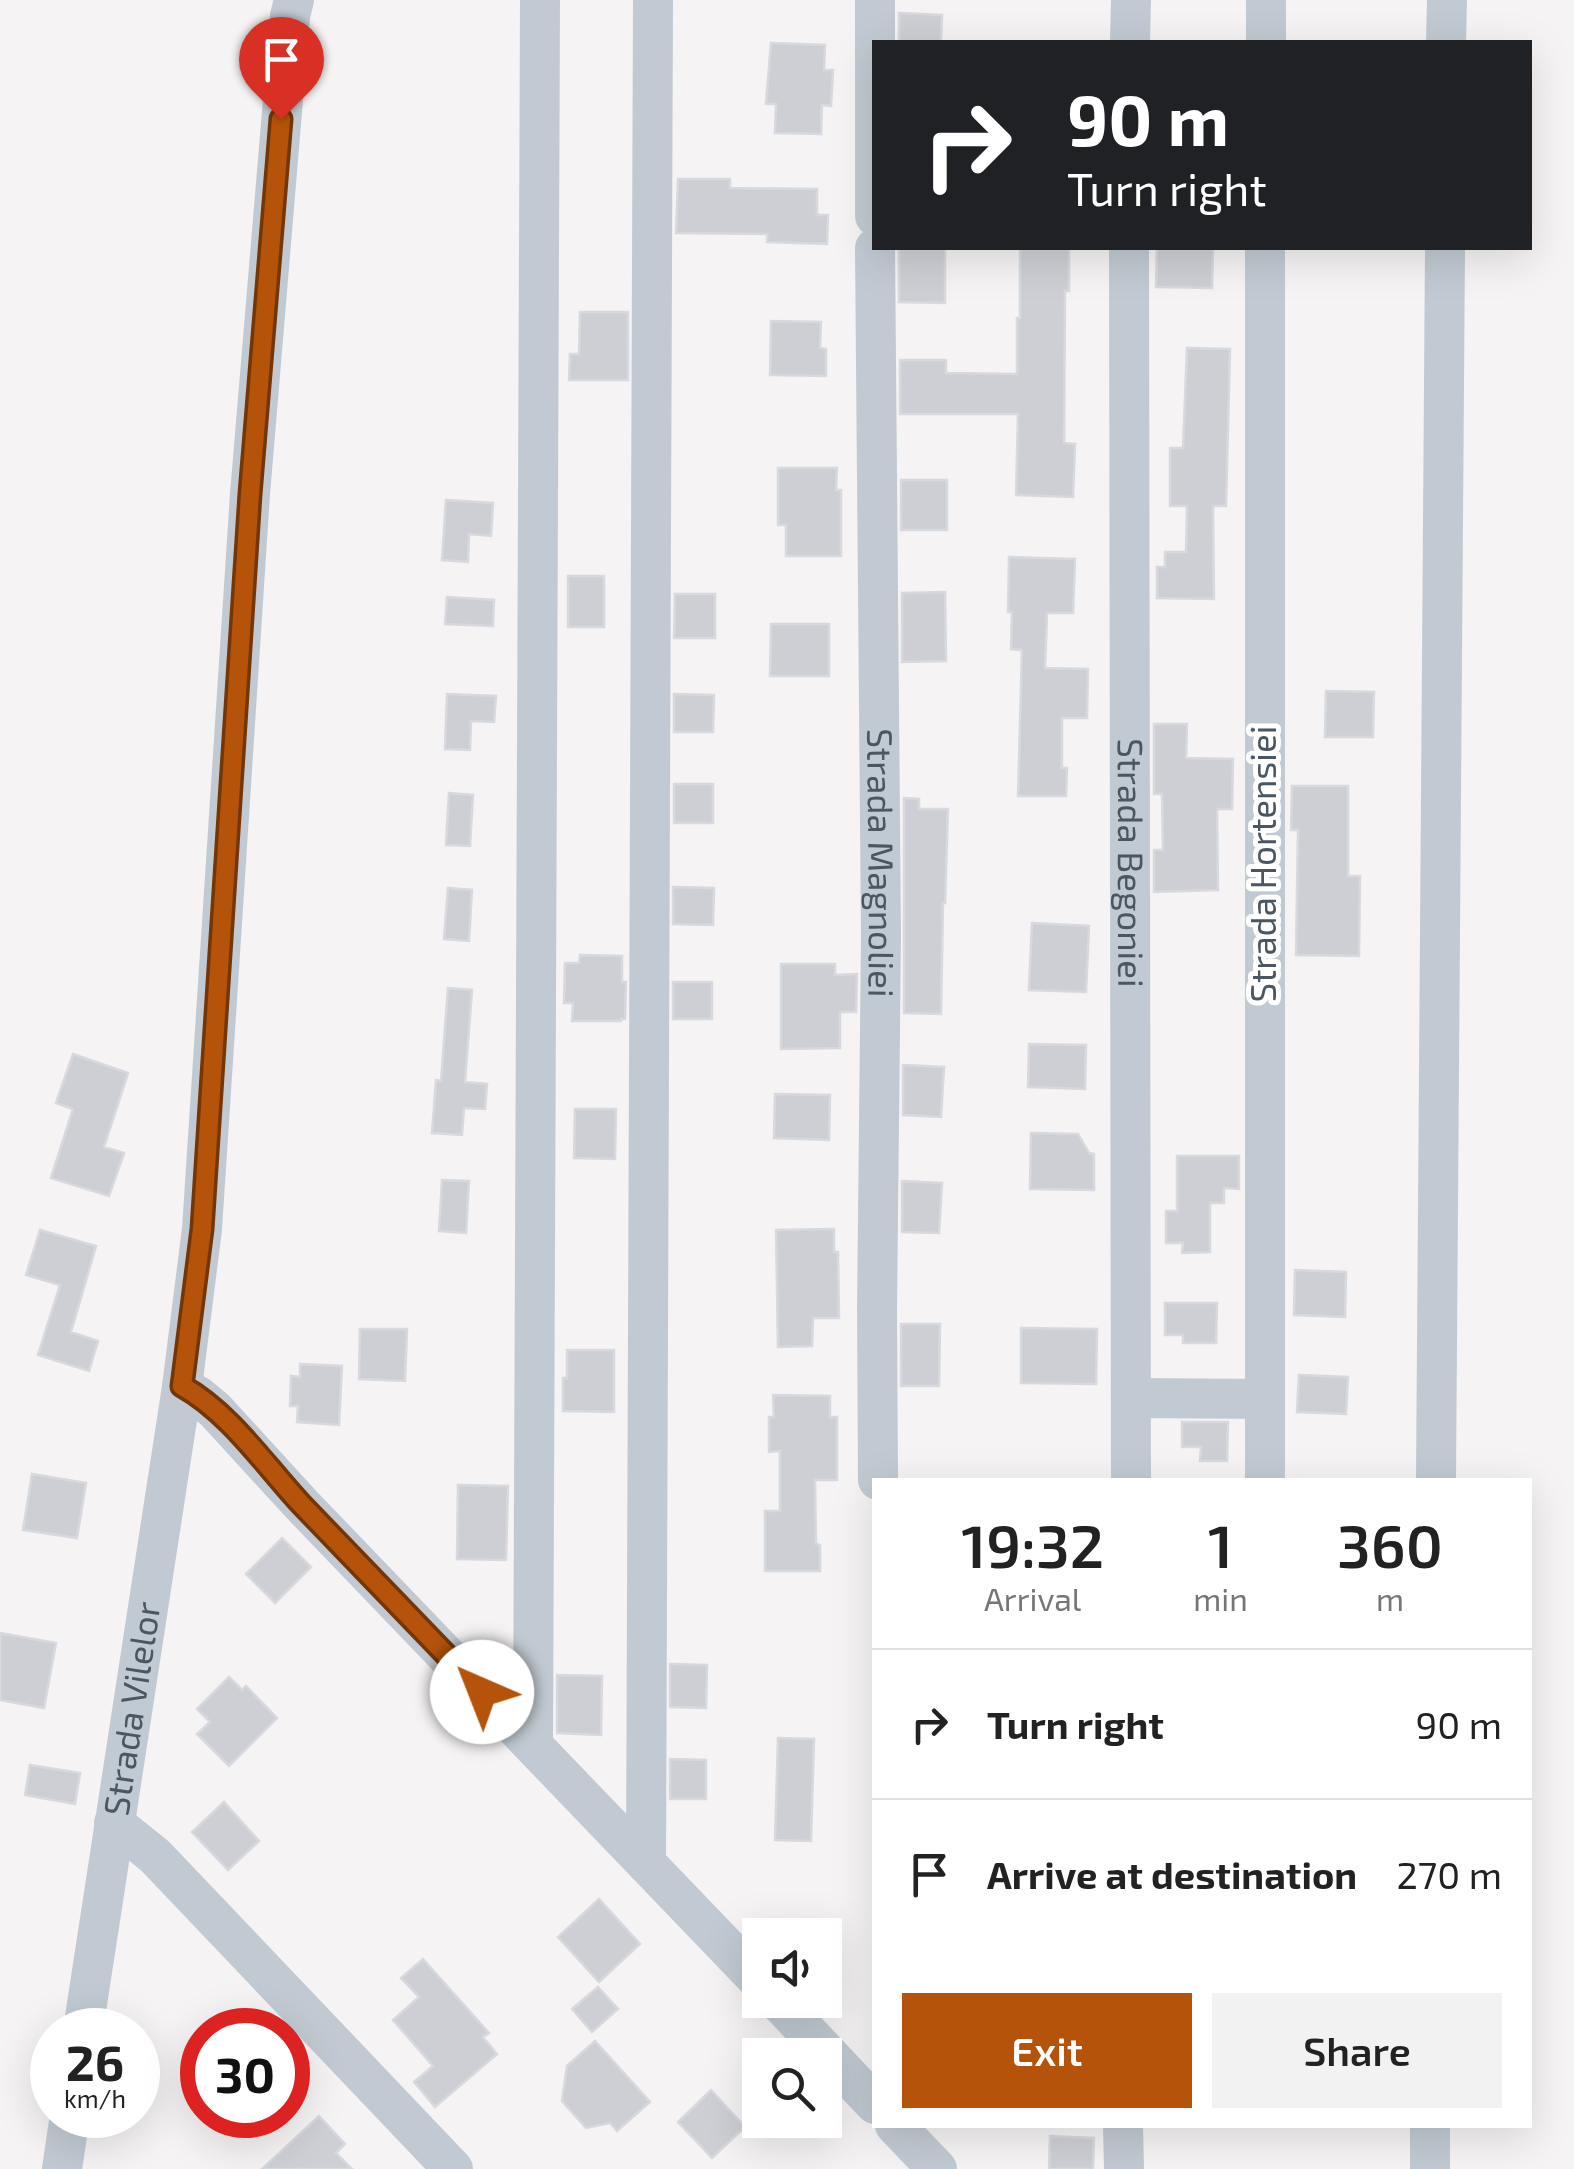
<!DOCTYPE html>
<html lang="en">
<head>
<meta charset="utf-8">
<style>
	body { margin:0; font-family:"Exo 2",sans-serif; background:#f2f2f2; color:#222; height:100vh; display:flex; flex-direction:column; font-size:38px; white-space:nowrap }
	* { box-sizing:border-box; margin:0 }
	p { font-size:32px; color:#767676 }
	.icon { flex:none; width:55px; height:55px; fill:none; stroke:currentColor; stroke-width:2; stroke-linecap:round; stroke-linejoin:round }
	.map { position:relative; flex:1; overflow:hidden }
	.drawer { position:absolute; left:872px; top:1478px; width:660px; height:650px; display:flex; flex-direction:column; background:#fff; border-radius:0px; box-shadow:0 10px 40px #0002 }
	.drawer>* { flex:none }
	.banner { position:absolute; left:872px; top:40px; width:660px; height:210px; border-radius:0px; box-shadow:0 10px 40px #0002; background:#202124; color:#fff; overflow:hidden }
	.buttons { position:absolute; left:742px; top:1918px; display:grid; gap:20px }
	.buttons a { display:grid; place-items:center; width:100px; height:100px; border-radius:0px; background:#fff; box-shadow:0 10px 40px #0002; font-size:50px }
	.speed { position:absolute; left:30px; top:2008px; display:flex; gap:20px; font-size:50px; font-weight:700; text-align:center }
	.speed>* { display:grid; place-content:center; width:130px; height:130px; border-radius:50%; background:#fff; box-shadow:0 10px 40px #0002; line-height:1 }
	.speed small { font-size:25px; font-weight:400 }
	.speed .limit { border:15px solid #d22; background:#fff; color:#111 }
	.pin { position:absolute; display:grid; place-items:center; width:85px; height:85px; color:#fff; margin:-102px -42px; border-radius:50% 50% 50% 0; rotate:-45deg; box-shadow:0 0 10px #0007 }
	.pin .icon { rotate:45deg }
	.me { position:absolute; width:110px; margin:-55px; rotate:316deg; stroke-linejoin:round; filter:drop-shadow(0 0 8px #0008) }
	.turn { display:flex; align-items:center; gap:35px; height:210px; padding:0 30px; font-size:45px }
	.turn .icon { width:130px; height:130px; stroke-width:2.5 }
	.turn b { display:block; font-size:70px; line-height:85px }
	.eta { display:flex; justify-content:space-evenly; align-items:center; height:170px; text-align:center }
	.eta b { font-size:60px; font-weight:600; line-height:70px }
	.action { display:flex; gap:20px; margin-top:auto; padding:20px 30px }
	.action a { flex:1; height:115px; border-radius:0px; background:#b45309; color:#fff; font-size:40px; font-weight:600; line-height:115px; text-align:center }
	.action a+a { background:#f2f2f2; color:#222 }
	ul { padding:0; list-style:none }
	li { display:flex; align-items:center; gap:30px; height:150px; padding:0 30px; border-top:2px solid #e0e0e0 }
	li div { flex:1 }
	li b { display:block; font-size:38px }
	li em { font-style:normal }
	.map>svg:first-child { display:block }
	.building { fill:#cdcfd5; stroke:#d7d9de; stroke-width:2.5 }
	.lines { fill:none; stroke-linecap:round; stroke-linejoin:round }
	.minor { stroke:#c1cad2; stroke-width:40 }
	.route-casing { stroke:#753606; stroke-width:25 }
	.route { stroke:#b45309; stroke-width:18 }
	.labels { text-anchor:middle; stroke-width:10; stroke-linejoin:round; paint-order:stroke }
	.street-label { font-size:35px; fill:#4a5661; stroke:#fff }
</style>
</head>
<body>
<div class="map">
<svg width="1574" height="2169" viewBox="0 0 1574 2169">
	<rect width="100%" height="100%" fill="#f5f3f3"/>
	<path class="building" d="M 899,13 L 942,15 L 941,42 L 899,42 Z
		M 771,43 L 825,45 L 824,70 L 833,70 L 831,106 L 822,105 L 821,134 L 775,133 L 776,104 L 766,104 Z
		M 678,179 L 730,179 L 730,188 L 817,189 L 817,215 L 828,215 L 827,244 L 767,242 L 767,234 L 676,233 Z
		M 899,248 L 945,248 L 945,303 L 899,302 Z
		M 1020,248 L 1069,248 L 1069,291 L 1065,291 L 1064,443 L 1075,444 L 1073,497 L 1016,495 L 1018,414 L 900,414 L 900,360 L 946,360 L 946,373 L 1017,374 L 1017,318 L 1020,318 Z
		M 1157,248 L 1213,248 L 1212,288 L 1156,287 Z
		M 580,312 L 628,312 L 628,380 L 569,380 L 570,354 L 579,354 Z
		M 771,321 L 821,322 L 820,348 L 826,349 L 826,376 L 770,375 Z
		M 1187,348 L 1230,349 L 1226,506 L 1213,506 L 1214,599 L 1157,598 L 1157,567 L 1165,567 L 1165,552 L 1186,552 L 1187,506 L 1170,506 L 1170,448 L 1183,448 Z
		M 778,468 L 837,468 L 836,490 L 841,490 L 841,556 L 786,556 L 786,525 L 778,525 Z
		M 901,480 L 947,480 L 947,530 L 901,530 Z
		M 446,500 L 493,503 L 491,536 L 469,534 L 468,562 L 442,560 Z
		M 1009,557 L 1075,559 L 1073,613 L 1047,613 L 1045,668 L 1088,669 L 1087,718 L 1062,718 L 1062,768 L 1067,768 L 1066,796 L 1018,796 L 1022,650 L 1011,649 L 1012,612 L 1008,612 Z
		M 568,576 L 604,576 L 604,627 L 568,627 Z
		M 945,592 L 946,661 L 902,662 L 902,593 Z
		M 675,594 L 715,594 L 715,638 L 674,638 Z
		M 447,597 L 494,600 L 493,626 L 445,624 Z
		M 771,624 L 829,624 L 829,676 L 770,676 Z
		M 1326,691 L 1374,692 L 1373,737 L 1325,737 Z
		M 447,694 L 496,696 L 494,722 L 471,721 L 470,750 L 445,749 Z
		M 674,694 L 714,695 L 713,732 L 674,732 Z
		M 1154,724 L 1187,724 L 1186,758 L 1233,759 L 1232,809 L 1217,809 L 1218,890 L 1154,892 L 1154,850 L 1163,850 L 1162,794 L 1154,794 Z
		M 674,784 L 713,784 L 713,823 L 674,823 Z
		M 1292,786 L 1348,786 L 1348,876 L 1360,876 L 1359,956 L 1296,955 L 1298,830 L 1291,830 Z
		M 449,793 L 473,795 L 470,846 L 446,845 Z
		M 904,798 L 919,799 L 919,809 L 948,809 L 945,903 L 943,903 L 941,1014 L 904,1013 Z
		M 673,887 L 714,888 L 713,925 L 673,924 Z
		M 448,888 L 472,890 L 469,941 L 444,939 Z
		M 1032,923 L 1089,926 L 1086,992 L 1029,990 Z
		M 580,955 L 622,956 L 622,982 L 626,982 L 625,1019 L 621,1019 L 621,1021 L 572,1021 L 573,1003 L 564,1003 L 565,963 L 579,963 Z
		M 781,964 L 835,964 L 835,975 L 857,974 L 856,1012 L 840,1012 L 840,1048 L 781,1049 Z
		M 673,982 L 712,982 L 712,1019 L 673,1019 Z
		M 448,988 L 472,990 L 465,1082 L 487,1084 L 485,1109 L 464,1108 L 462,1135 L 432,1133 L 436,1080 L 441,1081 Z
		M 1029,1044 L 1086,1045 L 1085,1089 L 1028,1087 Z
		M 73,1054 L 128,1073 L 104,1147 L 124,1153 L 109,1196 L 51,1178 L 73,1109 L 56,1103 Z
		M 903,1065 L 944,1067 L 941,1117 L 903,1115 Z
		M 775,1094 L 830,1095 L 829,1140 L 774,1138 Z
		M 575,1109 L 616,1109 L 615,1159 L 574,1158 Z
		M 1031,1133 L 1078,1134 L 1089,1153 L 1094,1154 L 1094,1190 L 1030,1189 Z
		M 1177,1156 L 1239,1156 L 1239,1189 L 1224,1188 L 1224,1203 L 1210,1203 L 1210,1252 L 1182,1253 L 1183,1243 L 1166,1243 L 1166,1211 L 1177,1211 Z
		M 442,1180 L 469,1181 L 466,1233 L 439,1231 Z
		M 902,1181 L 942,1183 L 939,1233 L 902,1232 Z
		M 834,1229 L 834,1252 L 838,1252 L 839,1318 L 813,1318 L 812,1346 L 778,1347 L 776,1230 Z
		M 40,1230 L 96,1246 L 71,1332 L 98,1341 L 89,1371 L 38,1355 L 60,1285 L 26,1275 Z
		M 1295,1270 L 1346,1272 L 1345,1317 L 1294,1315 Z
		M 1165,1303 L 1217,1303 L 1216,1343 L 1183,1343 L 1183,1335 L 1165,1335 Z
		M 901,1324 L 940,1324 L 939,1386 L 901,1386 Z
		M 1021,1328 L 1097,1329 L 1096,1384 L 1021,1383 Z
		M 360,1329 L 407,1329 L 405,1381 L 359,1379 Z
		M 567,1350 L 614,1350 L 614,1412 L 563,1411 L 563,1378 L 567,1378 Z
		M 300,1364 L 342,1366 L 339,1425 L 297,1422 L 298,1406 L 290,1406 L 291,1376 L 300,1377 Z
		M 1299,1375 L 1348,1377 L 1346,1414 L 1297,1412 Z
		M 773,1395 L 830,1396 L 830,1417 L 837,1417 L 837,1480 L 815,1480 L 816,1544 L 820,1545 L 820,1571 L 765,1571 L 765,1511 L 780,1511 L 780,1451 L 769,1452 L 769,1417 L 774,1417 Z
		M 1182,1422 L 1228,1422 L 1227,1461 L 1200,1461 L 1201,1447 L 1182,1447 Z
		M 32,1474 L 86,1483 L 77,1538 L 23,1530 Z
		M 458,1485 L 508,1486 L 506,1560 L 457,1559 Z
		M 282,1538 L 311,1567 L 275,1603 L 246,1574 Z
		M 0,1633 L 56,1643 L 44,1708 L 0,1700 Z
		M 670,1664 L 707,1665 L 706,1708 L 670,1707 Z
		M 557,1675 L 602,1676 L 601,1735 L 557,1733 Z
		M 229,1677 L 242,1690 L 246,1686 L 277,1718 L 229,1766 L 197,1734 L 210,1722 L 197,1709 Z
		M 778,1738 L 814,1739 L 811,1841 L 775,1840 Z
		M 670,1759 L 706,1760 L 706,1799 L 670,1799 Z
		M 30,1765 L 80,1773 L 75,1804 L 25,1795 Z
		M 224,1802 L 259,1841 L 228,1870 L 192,1832 Z
		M 599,1899 L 640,1944 L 599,1982 L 558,1937 Z
		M 423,1959 L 489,2033 L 483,2037 L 497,2054 L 435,2107 L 414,2082 L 433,2066 L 393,2020 L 419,1997 L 401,1978 Z
		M 598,1987 L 618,2009 L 592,2032 L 572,2009 Z
		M 595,2041 L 650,2102 L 617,2131 L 610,2123 L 586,2128 L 562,2101 L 567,2066 Z
		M 711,2090 L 745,2127 L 712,2158 L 678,2122 Z
		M 319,2116 L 345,2144 L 336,2153 L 352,2169 L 262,2169 Z
		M 1050,2136 L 1094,2138 L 1093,2169 L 1049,2169 Z"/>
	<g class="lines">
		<g class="minor">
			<path d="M 1130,42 L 1131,0"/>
			<path d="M 1266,42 L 1266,0"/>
			<path d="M 1446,42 L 1447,0"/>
			<path d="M 875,216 L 875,0"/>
			<path id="s1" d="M 875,248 L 881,936 L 877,1310 L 878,1480"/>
			<path id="s2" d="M 1129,248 L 1131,1480"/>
			<path d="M 182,1387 L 198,1396 L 215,1410 L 302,1505 L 760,1982"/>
			<path d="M 1132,1398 L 1264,1399"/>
			<path d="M 1265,1480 L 1265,248"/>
			<path d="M 1436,1480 L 1445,248"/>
			<path d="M 533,1745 L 540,0"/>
			<path d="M 114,1823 L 155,1856 L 453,2169"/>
			<path d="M 646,1863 L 653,0"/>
			<path d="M 777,2000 L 875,2104"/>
			<path id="s3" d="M 83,2030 L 182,1387 L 202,1229 L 250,494 L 290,16 L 294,0"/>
			<path d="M 895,2125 L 937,2169"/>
			<path d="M 1123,2125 L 1124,2169"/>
			<path d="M 62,2169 L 70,2115"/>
			<path d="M 1430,2169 L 1430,2125"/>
		</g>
	</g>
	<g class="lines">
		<defs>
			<path id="route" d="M 281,119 L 250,494 L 202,1229 L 182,1386 C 230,1413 264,1464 301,1504 C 361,1567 422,1629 482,1692"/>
		</defs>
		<use href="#route" class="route-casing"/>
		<use href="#route" class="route"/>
	</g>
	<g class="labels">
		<g class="street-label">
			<text dy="12" stroke="none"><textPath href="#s1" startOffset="615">Strada Magnoliei</textPath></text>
			<text dy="12" stroke="none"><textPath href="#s2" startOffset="615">Strada Begoniei</textPath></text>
			<text transform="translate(1264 864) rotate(-90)" y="12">Strada Hortensiei</text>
			<text dy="12" stroke="none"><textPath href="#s3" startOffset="325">Strada Vilelor</textPath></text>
		</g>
	</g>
</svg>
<div class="buttons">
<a><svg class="icon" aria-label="sound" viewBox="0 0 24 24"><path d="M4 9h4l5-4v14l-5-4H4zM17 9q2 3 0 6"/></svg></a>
<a><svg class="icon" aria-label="search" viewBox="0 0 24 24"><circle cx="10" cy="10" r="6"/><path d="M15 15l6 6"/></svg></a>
</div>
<div class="speed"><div>26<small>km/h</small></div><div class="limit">30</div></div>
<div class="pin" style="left:281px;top:119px;background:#d93025"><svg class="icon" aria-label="arrive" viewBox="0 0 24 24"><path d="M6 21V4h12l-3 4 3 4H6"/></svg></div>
<svg class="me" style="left:482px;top:1692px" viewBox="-20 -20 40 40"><circle r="19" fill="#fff"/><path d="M0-13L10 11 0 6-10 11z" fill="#b45309"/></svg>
<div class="banner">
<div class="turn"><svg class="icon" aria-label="right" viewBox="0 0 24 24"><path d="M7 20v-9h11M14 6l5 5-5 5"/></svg><div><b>90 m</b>Turn right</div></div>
</div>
<section class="drawer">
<div class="eta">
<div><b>19:32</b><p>Arrival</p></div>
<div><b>1</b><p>min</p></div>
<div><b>360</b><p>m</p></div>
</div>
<ul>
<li><svg class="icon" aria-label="right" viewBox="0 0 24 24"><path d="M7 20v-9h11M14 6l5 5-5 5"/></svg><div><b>Turn right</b></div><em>90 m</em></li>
<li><svg class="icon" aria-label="arrive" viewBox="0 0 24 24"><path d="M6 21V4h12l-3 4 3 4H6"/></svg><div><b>Arrive at destination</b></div><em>270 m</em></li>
</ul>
<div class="action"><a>Exit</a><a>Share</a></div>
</section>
</div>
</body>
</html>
